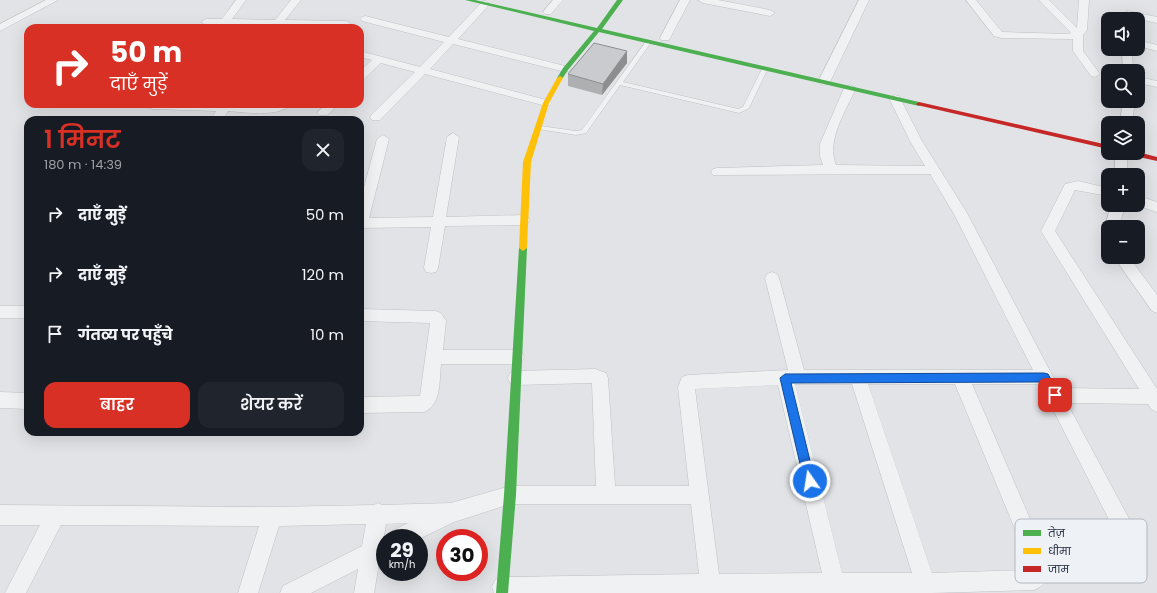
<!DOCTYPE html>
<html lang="hi">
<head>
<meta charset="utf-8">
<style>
	body { margin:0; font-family:Poppins,"Noto Sans Devanagari",sans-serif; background:#20242c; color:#f1f3f6; height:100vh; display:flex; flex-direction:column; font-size:15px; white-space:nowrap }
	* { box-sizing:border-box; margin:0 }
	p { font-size:13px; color:#9ea1a6 }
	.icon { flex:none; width:22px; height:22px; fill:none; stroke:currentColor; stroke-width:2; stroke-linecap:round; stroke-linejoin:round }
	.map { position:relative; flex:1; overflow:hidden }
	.drawer { position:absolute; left:24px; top:116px; width:340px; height:320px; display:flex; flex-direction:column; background:#171b24; border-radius:12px; box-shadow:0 4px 16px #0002 }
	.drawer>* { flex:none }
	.guide { position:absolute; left:24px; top:24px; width:340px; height:84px; border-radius:12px; box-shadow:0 4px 16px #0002; background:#d93025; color:#fff; overflow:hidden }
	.fabs { position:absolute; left:1101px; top:12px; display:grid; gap:8px }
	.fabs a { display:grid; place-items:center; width:44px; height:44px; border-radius:8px; background:#171b24; box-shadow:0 4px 16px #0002; font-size:20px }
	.speed { position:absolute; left:376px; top:529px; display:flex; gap:8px; font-size:20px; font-weight:700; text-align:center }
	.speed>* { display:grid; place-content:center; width:52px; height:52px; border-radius:50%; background:#171b24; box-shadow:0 4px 16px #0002; line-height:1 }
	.speed small { font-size:10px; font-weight:400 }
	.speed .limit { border:6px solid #d22; background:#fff; color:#111 }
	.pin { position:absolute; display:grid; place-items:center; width:34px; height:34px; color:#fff; margin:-17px; border-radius:8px; box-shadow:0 2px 6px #0006 }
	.me { position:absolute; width:44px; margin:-22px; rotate:347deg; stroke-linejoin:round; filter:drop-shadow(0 0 3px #0008) }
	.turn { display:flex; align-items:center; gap:14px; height:84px; padding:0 20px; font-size:18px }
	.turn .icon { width:52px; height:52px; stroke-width:2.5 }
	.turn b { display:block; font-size:28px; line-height:34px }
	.round { display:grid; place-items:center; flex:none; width:42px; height:42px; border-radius:12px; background:#20242c }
	.summary { display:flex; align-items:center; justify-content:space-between; height:68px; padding:0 20px }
	h1 { font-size:24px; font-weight:600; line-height:30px; color:#d93025 }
	.primary-button { display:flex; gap:8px; margin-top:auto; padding:8px 20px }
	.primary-button a { flex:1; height:46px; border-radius:12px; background:#d93025; color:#fff; font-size:16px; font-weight:600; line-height:46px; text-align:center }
	.primary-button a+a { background:#20242c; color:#f1f3f6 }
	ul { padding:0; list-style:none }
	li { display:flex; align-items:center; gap:12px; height:60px; padding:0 20px }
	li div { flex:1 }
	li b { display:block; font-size:15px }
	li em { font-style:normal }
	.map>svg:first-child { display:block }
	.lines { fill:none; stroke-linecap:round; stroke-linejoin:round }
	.lane-casing { stroke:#bfc1c4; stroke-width:1 }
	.street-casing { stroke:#bfc1c4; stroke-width:1 }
	.lane { fill:#f0f1f3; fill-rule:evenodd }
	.street { fill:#f0f1f3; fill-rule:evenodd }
	.fast { fill:#4caf50; fill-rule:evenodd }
	.slow { fill:#ffc107; fill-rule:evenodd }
	.jam { fill:#c62828; fill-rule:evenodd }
	.wall { fill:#adafb1 }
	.shaded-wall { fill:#8d8e90 }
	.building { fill:#c9cbce; stroke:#8d8e90 }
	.route { fill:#1a73e8; stroke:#114b97 }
	.key { fill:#eef1f6; stroke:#b2b7c0; stroke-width:1 }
	.key-label { font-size:11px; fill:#262f41 }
</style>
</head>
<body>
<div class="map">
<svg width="1157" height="593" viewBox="0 0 1157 593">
	<rect width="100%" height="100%" fill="#e1e3e6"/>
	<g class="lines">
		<defs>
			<path id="lane" d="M 647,40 L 652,41 L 623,82 L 738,109 L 743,107 L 763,67 L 768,68 L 749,108 L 739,113 L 620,85 L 586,133 L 576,135 L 538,129 L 537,128 L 540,126 L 576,131 L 582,130 Z"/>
			<path id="street" d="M 46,0 L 58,0 L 0,31 L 0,24 Z
				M 236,0 L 246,0 L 232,19 L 275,20 L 291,0 L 301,0 L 285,20 L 346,21 L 351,24 L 346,27 L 281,26 L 279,28 L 269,28 L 270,26 L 206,25 L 201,22 L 206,19 L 222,19 Z
				M 553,0 L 563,0 L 551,14 L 545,14 L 543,12 Z
				M 680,0 L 690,0 L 669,40 L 661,40 L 660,38 Z
				M 698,0 L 718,0 L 770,10 L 775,13 L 770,16 L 703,3 Z
				M 859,0 L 869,0 L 830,82 L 824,85 L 820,84 L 818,82 Z
				M 966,0 L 976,0 L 1002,32 L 1066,34 L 1071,33 L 1039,0 L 1049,0 L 1077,28 L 1079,0 L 1089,0 L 1087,30 L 1083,35 L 1083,51 L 1100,74 L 1095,77 L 1091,76 L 1073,51 L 1073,39 L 1001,38 L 994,36 Z
				M 485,1 L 490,4 L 488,6 L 458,39 L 569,67 L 570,69 L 569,71 L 565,72 L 453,44 L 430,69 L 550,101 L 552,103 L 550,105 L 546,106 L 425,74 L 380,120 L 372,120 L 370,117 L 372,114 L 415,72 L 381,63 L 364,79 L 360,80 L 360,71 L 372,60 L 360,57 L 360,51 L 420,67 L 444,42 L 362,21 L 360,19 L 362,17 L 365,16 L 449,37 L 482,2 Z
				M 1128,11 L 1157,17 L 1157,23 L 1125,16 L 1123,14 Z
				M 1138,40 L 1157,45 L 1157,51 L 1138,46 Z
				M 1122,49 L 1132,49 L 1133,71 L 1123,71 Z
				M 1138,77 L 1157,81 L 1157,87 L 1138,83 Z
				M 850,85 L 856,88 C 846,111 826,140 836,165 L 925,166 L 910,141 L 889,98 L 895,95 L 899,96 L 922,141 L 967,213 L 1059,388 L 1139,389 L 1041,231 L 1065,184 L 1078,181 L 1108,188 L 1108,196 L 1075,190 L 1055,231 L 1157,389 L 1157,412 L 1151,409 L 1148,404 L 1067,403 L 1141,541 L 1144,548 L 1141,555 L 1134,558 L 1127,555 L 1040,384 L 972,384 L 1049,563 C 1049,577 1048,584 1034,590 L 931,593 L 494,593 L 492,587 L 495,580 L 502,577 L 699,574 L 691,504 L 510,504 L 454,522 L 419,539 L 385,538 L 385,555 L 380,558 L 374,593 L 354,593 L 358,569 L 311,593 L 280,593 L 283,586 L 362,546 L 366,524 L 279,526 L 258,593 L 238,593 L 259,526 L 61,525 L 26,593 L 5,593 L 40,525 L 0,525 L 0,505 L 272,507 L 374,505 L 378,503 L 382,505 L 451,503 L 510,486 L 596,486 L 592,383 L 516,385 L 510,383 L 508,378 L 510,373 L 516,371 L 595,369 L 606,373 L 608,378 L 615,486 L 689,486 L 678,387 L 682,377 L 688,375 L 788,370 L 765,278 L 767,274 L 772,272 L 777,274 L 779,278 L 804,370 L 1033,370 L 954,214 L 930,174 L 713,175 L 711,172 L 713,169 L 717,168 L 823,165 L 820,156 L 820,144 L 844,88 ZM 795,384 L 852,384 L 912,573 L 842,573 ZM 868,384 L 955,384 L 1029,563 L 1029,570 L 932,573 ZM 778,385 L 822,573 L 719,574 L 695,389 ZM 408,523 L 392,531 L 390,537 L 384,536 L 386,524 Z
				M 1123,101 L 1135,101 L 1132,123 L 1120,123 Z
				M 149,104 L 274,106 L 291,104 C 280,118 244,112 228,111 L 223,120 L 211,120 L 216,111 L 153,109 L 149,108 L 147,106 Z
				M 326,104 L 339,104 L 327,115 L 319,115 L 317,113 Z
				M 453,133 L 459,137 L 446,217 L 523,215 L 528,217 L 530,220 L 528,223 L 523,225 L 445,226 L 438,268 L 436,272 L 431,273 L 426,272 L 424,268 L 431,227 L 360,228 L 360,202 L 377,139 L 383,135 L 389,139 L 369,218 L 433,217 L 447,137 Z
				M 1115,153 L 1127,153 L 1127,175 L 1115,175 Z
				M 1138,196 L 1157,202 L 1157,212 L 1136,205 L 1138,205 Z
				M 1111,205 L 1125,205 L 1119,227 L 1108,227 L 1108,231 L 1105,227 Z
				M 1114,257 L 1129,257 L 1157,295 L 1157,313 L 1152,311 Z
				M 0,306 L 28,306 L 28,318 L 0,318 Z
				M 360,309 L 436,311 L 441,313 L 446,321 L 443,350 L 516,350 L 522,352 L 524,357 L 522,362 L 516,364 L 441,364 C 439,380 442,405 424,412 L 360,413 L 360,397 L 420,396 L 430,323 L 360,321 Z
				M 0,392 L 28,393 L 28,409 L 0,408 Z"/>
		</defs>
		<use href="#lane" class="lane-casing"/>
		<use href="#street" class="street-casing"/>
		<use href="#lane" class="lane"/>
		<use href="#street" class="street"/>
		<path class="fast" d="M 465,0 L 475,0 L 597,28 L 617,0 L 623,0 L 602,29 L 919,102 L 922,104 L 919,106 L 599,32 L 568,70 L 562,79 L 560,80 L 557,78 L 563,68 L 594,31 Z
			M 523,245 L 527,248 L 516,495 L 508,593 L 496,593 L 504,495 L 519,248 Z"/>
		<path class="slow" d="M 560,76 L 563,78 L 549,103 L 531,162 L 527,248 L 523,251 L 519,248 L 523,162 L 543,103 L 557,78 Z"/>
		<path class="jam" d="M 919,102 L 1108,145 L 1108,149 L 917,105 L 916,104 Z
			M 1138,152 L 1157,157 L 1157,161 L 1130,155 L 1129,153 L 1138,153 Z"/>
	</g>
	<path class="wall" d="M 627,51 L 627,63 L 602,95 L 568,86 L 568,74 Z"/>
	<path class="shaded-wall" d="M 627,51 L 627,63 L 602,95 L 603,84 Z"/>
	<path class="building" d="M 594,43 L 627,51 L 603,84 L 568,74 Z"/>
	<path class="route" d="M 1044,373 L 1048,374 L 1060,395 L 1058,398 L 1051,398 L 1042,382 L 791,383 L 815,481 L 813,484 L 810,486 L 806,484 L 804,481 L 780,378 L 785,374 Z"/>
	<rect x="1015" y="519" width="132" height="64" rx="6" class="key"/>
	<rect x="1023" y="530" width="18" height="6" fill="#4caf50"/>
	<rect x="1023" y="548" width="18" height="6" fill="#ffc107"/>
	<rect x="1023" y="566" width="18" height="6" fill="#c62828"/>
	<g class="key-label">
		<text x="1048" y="537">तेज़</text>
		<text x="1048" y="555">धीमा</text>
		<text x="1048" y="573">जाम</text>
	</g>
</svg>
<div class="fabs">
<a><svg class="icon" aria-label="sound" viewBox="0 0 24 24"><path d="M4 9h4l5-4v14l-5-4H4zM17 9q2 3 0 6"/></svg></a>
<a><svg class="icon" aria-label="search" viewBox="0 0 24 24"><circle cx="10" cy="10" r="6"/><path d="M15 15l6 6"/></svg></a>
<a><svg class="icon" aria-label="layers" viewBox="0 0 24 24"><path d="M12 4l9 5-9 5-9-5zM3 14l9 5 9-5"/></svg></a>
<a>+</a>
<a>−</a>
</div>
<div class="speed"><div>29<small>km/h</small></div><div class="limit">30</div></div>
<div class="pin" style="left:1055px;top:395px;background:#d93025"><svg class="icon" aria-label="arrive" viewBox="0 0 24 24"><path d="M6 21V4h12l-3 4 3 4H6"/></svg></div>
<svg class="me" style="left:810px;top:481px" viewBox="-20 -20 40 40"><circle r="17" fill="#1a73e8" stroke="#fff" stroke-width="3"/><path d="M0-11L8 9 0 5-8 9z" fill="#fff"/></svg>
<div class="guide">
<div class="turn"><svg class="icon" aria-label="right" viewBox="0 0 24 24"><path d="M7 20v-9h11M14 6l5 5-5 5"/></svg><div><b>50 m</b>दाएँ मुड़ें</div></div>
</div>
<section class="drawer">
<div class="summary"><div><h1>1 मिनट</h1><p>180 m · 14:39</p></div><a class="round"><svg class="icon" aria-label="close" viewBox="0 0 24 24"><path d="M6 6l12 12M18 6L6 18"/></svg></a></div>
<ul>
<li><svg class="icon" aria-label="right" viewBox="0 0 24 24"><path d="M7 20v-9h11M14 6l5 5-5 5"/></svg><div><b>दाएँ मुड़ें</b></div><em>50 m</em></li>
<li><svg class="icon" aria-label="right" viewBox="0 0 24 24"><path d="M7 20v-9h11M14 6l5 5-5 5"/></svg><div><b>दाएँ मुड़ें</b></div><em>120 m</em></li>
<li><svg class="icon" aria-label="arrive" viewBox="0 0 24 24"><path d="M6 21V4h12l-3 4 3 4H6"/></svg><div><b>गंतव्य पर पहुँचे</b></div><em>10 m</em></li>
</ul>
<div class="primary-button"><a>बाहर</a><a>शेयर करें</a></div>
</section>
</div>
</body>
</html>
